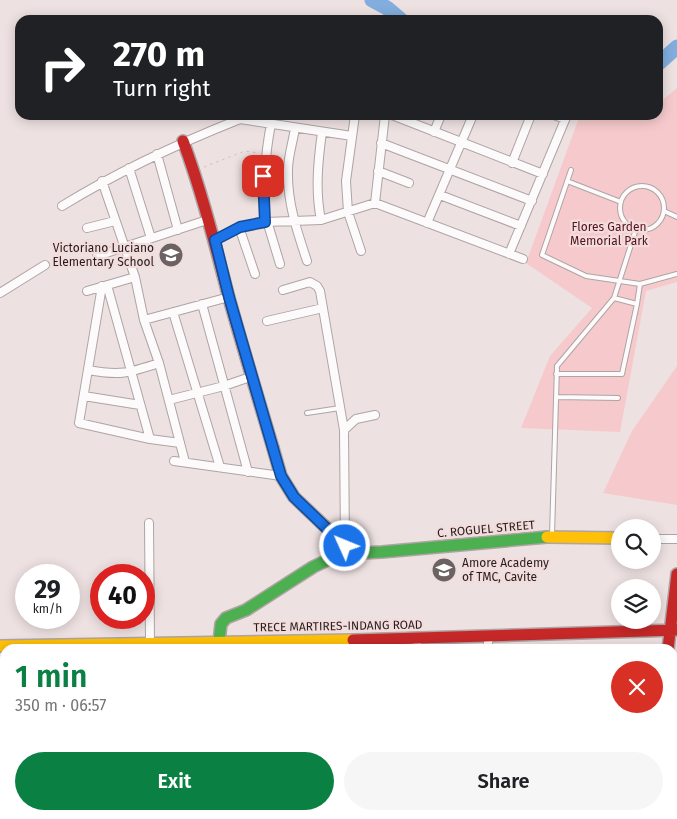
<!DOCTYPE html>
<html lang="en">
<head>
<meta charset="utf-8">
<style>
	body { margin:0; font-family:"Fira Sans",sans-serif; background:#f6f6f6; color:#202124; height:100vh; display:flex; flex-direction:column; font-size:19px; white-space:nowrap }
	* { box-sizing:border-box; margin:0 }
	p { font-size:16px; color:#757577 }
	.icon { flex:none; width:28px; height:28px; fill:none; stroke:currentColor; stroke-width:2; stroke-linecap:round; stroke-linejoin:round }
	.map { position:relative; flex:1; overflow:hidden }
	.sheet { position:absolute; left:0px; top:644px; width:678px; height:176px; display:flex; flex-direction:column; background:#fff; border-radius:15px 15px 0 0; box-shadow:0 2px 12px #0003 }
	.sheet>* { flex:none }
	.top-card { position:absolute; left:15px; top:15px; width:648px; height:105px; border-radius:15px; box-shadow:0 2px 12px #0003; background:#202124; color:#fff; overflow:hidden }
	.fabs { position:absolute; left:611px; top:519px; display:grid; gap:10px }
	.fabs a { display:grid; place-items:center; width:50px; height:50px; border-radius:50%; background:#fff; box-shadow:0 2px 12px #0003; font-size:25px }
	.speed { position:absolute; left:15px; top:564px; display:flex; gap:10px; font-size:25px; font-weight:700; text-align:center }
	.speed>* { display:grid; place-content:center; width:65px; height:65px; border-radius:50%; background:#fff; box-shadow:0 2px 12px #0003; line-height:1 }
	.speed small { font-size:12px; font-weight:400 }
	.speed .limit { border:8px solid #d22; background:#fff; color:#111 }
	.pin { position:absolute; display:grid; place-items:center; width:42px; height:42px; color:#fff; margin:-21px; border-radius:10px; box-shadow:0 2px 8px #0006 }
	.me { position:absolute; width:55px; margin:-28px; rotate:314deg; stroke-linejoin:round; filter:drop-shadow(0 0 4px #0008) }
	.turn { display:flex; align-items:center; gap:18px; height:105px; padding:0 15px; font-size:22px }
	.turn .icon { width:65px; height:65px; stroke-width:2.5 }
	.turn b { display:block; font-size:35px; line-height:42px }
	.round { display:grid; place-items:center; flex:none; width:52px; height:52px; border-radius:26px; background:#f6f6f6 }
	.headline { display:flex; align-items:center; justify-content:space-between; height:85px; padding:0 15px }
	h1 { font-size:30px; font-weight:600; line-height:38px; color:#0b8043 }
	.button { display:flex; gap:10px; margin-top:auto; padding:10px 15px }
	.button a { flex:1; height:58px; border-radius:30px; background:#0b8043; color:#fff; font-size:20px; font-weight:600; line-height:58px; text-align:center }
	.button a+a { background:#f6f6f6; color:#202124 }
	.map>svg:first-child { display:block }
	.green { fill:#f6cacc }
	.lines { fill:none; stroke-linecap:round; stroke-linejoin:round }
	.river { stroke:#82adde; stroke-width:15 }
	.lane-casing { stroke:#aea4a4; stroke-width:6 }
	.street-casing { stroke:#aea4a4; stroke-width:10 }
	.fast-casing { stroke:#aea4a4; stroke-width:14 }
	.slow-casing { stroke:#aea4a4; stroke-width:14 }
	.jam-casing { stroke:#aea4a4; stroke-width:14 }
	.path { stroke:#c8c3c3; stroke-width:1; stroke-dasharray:2.5 4; stroke-linecap:butt }
	.lane { stroke:#fcfafa; stroke-width:4 }
	.street { stroke:#fcfafa; stroke-width:8 }
	.fast { stroke:#4caf50; stroke-width:11 }
	.slow { stroke:#ffc107; stroke-width:11 }
	.jam { stroke:#c62828; stroke-width:11 }
	.route-casing { stroke:#114b97; stroke-width:12 }
	.route { stroke:#1a73e8; stroke-width:9 }
	.labels { text-anchor:middle; stroke-width:4.5; stroke-linejoin:round; paint-order:stroke }
	.park-label { font-size:12px; fill:#52131c; stroke:#f3dcdc }
	.poi-label { font-size:12px; fill:#251d1d; stroke:#f3dcdc; text-anchor:end }
	.street-label { font-size:12px; fill:#251d1d; stroke:#f3dcdc }
</style>
</head>
<body>
<div class="map">
<svg width="677" height="819" viewBox="0 0 677 819">
	<rect width="100%" height="100%" fill="#eee1e1"/>
	<path class="green" d="M 677,88 L 677,282 L 646,291 L 620,432 L 521,428 L 550,356 L 592,308 L 526,263 L 580,115 L 658,115 L 658,104 Z
		M 677,366 L 677,505 L 603,493 L 632,431 Z"/>
	<g class="lines">
		<path class="river" d="M 372,0 L 387,8 L 401,20
			M 658,64 L 677,47
			M 0,795 L 5,794
			M 407,815 L 418,819"/>
		<defs>
			<path id="lane" d="M 571,170 L 542,255 L 586,276 L 640,284 L 677,274
				M 567,181 L 621,202
				M620 208a22 22 0 1 1 44 0a22 22 0 1 1-44 0Z
				M 664,211 L 677,217
				M 614,298 L 637,304
				M 556,374 L 622,374 L 637,304 L 640,284
				M 556,397 L 618,398
				M 307,413 L 340,408
				M 552,535 L 557,366 L 614,298 L 636,229"/>
			<path id="street" d="M 355,115 L 346,181 L 348,212 L 361,251
				M 392,115 L 543,174
				M 554,115 L 565,119
				M 240,119 L 352,136
				M 295,128 C 293,142 288,156 288,170 C 287,202 297,231 307,261
				M 434,132 L 441,115
				M 381,143 L 532,201
				M 157,154 L 178,230
				M 512,163 L 531,115
				M 129,168 L 151,238
				M 378,171 L 409,183
				M 102,181 L 135,277 L 144,320 L 159,363 L 185,462
				M 440,195 L 521,226
				M 375,203 L 385,115
				M 62,206 C 119,171 177,144 240,119 L 242,115
				M 321,220 C 315,191 318,161 322,132
				M 267,221 L 280,264
				M 265,222 C 264,185 264,160 271,124
				M 427,223 L 473,115
				M 239,227 L 255,274
				M 87,228 L 115,221
				M 215,240 L 239,227 L 265,222 L 321,220 L 375,203 L 523,259
				M 509,254 L 567,115
				M 97,256 L 207,220
				M 107,285 L 150,439
				M 102,286 L 79,423 L 150,439 L 180,443
				M 283,290 L 310,282 L 317,286 L 320,291 L 344,430 L 345,546
				M 87,291 L 135,277
				M 0,293 L 45,265
				M 202,304 L 248,472
				M 173,312 L 220,467
				M 144,320 L 229,297
				M 267,321 L 323,308
				M 88,370 C 120,376 129,373 159,363
				M 84,396 L 140,405
				M 169,400 L 224,386 L 253,376
				M 344,430 L 356,419 L 375,415
				M 174,461 L 281,476
				M 149,523 L 150,642
				M 652,539 L 677,539
				M 417,638 L 417,649
				M 487,649 L 489,637"/>
			<path id="fast" d="M 219,642 L 221,624 L 226,618 L 246,610 L 313,567 L 340,554 L 382,552 L 547,537
				M 672,774 L 677,776"/>
			<path id="slow" d="M 273,448 L 281,476 L 294,497 L 354,554
				M 547,537 L 620,538
				M 0,646 L 353,640"/>
			<path id="jam" d="M 183,141 C 202,192 215,245 229,298 C 243,348 258,398 273,448
				M 353,640 L 677,630
				M 668,649 L 677,574"/>
		</defs>
		<use href="#lane" class="lane-casing"/>
		<use href="#street" class="street-casing"/>
		<use href="#fast" class="fast-casing"/>
		<use href="#slow" class="slow-casing"/>
		<use href="#jam" class="jam-casing"/>
		<path class="path" d="M 204,167 L 245,151 L 259,153
			M 558,819 L 560,815"/>
		<use href="#lane" class="lane"/>
		<use href="#street" class="street"/>
		<use href="#fast" class="fast"/>
		<use href="#slow" class="slow"/>
		<use href="#jam" class="jam"/>
	</g>
	<g class="lines">
		<defs>
			<path id="route" d="M 263,176 L 265,222 L 240,227 L 215,240 L 229,297 L 281,476 L 294,497 L 345,546"/>
		</defs>
		<use href="#route" class="route-casing"/>
		<use href="#route" class="route"/>
	</g>
	<defs>
		<symbol id="school-disc" viewBox="-11 -11 22 22"><circle r="9.5" fill="#6b6262" stroke="#f3dcdc"/><path d="M0-5L7-2L0 1L-7-2ZM-4 1L0 2.5L4 1V4Q0 6-4 4Z" fill="#fff"/></symbol>
	</defs>
	<g fill-rule="evenodd">
		<use href="#school-disc" x="157" y="241" width="28" height="28"/>
		<use href="#school-disc" x="430" y="556" width="28" height="28"/>
	</g>
	<g class="labels">
		<g class="park-label">
			<text x="609" y="231">Flores Garden<tspan x="609" dy="14">Memorial Park</tspan></text>
		</g>
		<g class="poi-label">
			<text x="154" y="252">Victoriano Luciano<tspan x="154" dy="14">Elementary School</tspan></text>
			<text x="462" y="567" text-anchor="start">Amore Academy<tspan x="462" dy="14">of TMC, Cavite</tspan></text>
		</g>
		<g class="street-label">
			<text transform="translate(486 529) rotate(-5)" y="4">C. ROGUEL STREET</text>
			<text transform="translate(338 626) rotate(-1)" y="4">TRECE MARTIRES-INDANG ROAD</text>
		</g>
	</g>
</svg>
<div class="fabs">
<a><svg class="icon" aria-label="search" viewBox="0 0 24 24"><circle cx="10" cy="10" r="6"/><path d="M15 15l6 6"/></svg></a>
<a><svg class="icon" aria-label="layers" viewBox="0 0 24 24"><path d="M12 4l9 5-9 5-9-5zM3 14l9 5 9-5"/></svg></a>
</div>
<div class="speed"><div>29<small>km/h</small></div><div class="limit">40</div></div>
<div class="pin" style="left:263px;top:176px;background:#d93025"><svg class="icon" aria-label="arrive" viewBox="0 0 24 24"><path d="M6 21V4h12l-3 4 3 4H6"/></svg></div>
<svg class="me" style="left:345px;top:546px" viewBox="-20 -20 40 40"><circle r="17" fill="#1a73e8" stroke="#fff" stroke-width="3"/><path d="M0-11L8 9 0 5-8 9z" fill="#fff"/></svg>
<div class="top-card">
<div class="turn"><svg class="icon" aria-label="right" viewBox="0 0 24 24"><path d="M7 20v-9h11M14 6l5 5-5 5"/></svg><div><b>270 m</b>Turn right</div></div>
</div>
<section class="sheet">
<div class="headline"><div><h1>1 min</h1><p>350 m · 06:57</p></div><a class="round" style="background:#d93025;color:#fff"><svg class="icon" aria-label="close" viewBox="0 0 24 24"><path d="M6 6l12 12M18 6L6 18"/></svg></a></div>
<div class="button"><a>Exit</a><a>Share</a></div>
</section>
</div>
</body>
</html>
